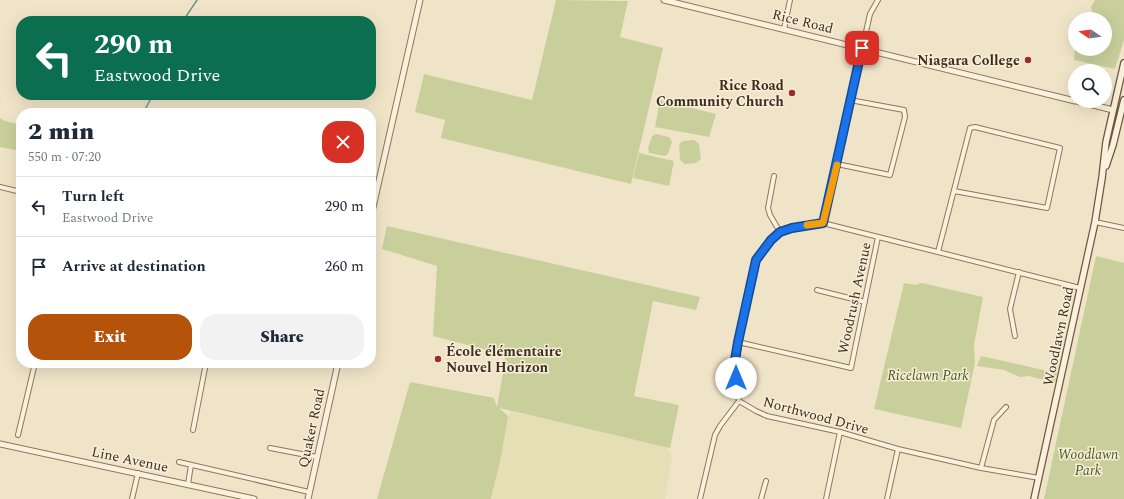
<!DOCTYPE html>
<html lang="en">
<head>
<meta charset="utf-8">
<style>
	body { margin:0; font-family:Spectral,serif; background:#f2f2f3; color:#1f2937; height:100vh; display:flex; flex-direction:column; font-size:15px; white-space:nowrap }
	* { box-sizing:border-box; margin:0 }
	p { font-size:13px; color:#747a83 }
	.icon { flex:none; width:22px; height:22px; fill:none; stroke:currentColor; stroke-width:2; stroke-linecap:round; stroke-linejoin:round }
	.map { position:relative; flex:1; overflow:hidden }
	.details { position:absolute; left:16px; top:108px; width:360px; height:260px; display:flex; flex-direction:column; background:#fff; border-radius:16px; box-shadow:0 4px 16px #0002 }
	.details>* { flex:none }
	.guide { position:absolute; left:16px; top:16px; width:360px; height:84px; border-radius:16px; box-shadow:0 4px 16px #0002; background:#0b6e4f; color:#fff; overflow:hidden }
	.needle { width:26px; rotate:283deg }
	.fabs { position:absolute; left:1068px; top:12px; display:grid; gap:8px }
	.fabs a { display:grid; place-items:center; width:44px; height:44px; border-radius:50%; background:#fff; box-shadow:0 4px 16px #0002; font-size:20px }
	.pin { position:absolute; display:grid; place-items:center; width:34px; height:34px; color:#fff; margin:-17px; border-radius:8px; box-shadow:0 2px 6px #0006 }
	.me { position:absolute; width:44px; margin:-22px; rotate:0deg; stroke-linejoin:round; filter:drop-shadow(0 0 3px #0008) }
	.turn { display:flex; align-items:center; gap:14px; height:84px; padding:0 12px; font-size:18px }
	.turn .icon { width:52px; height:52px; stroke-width:2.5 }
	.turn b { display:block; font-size:28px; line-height:34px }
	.round { display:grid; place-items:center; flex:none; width:42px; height:42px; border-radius:16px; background:#f2f2f3 }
	.overview { display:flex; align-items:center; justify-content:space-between; height:68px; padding:0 12px }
	h1 { font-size:24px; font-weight:800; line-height:30px }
	.cta { display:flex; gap:8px; margin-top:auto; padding:8px 12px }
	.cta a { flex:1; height:46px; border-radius:16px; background:#b45309; color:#fff; font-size:16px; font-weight:800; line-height:46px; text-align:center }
	.cta a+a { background:#f2f2f3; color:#1f2937 }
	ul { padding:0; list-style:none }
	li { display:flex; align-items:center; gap:12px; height:60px; padding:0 12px; border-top:1px solid #e0e1e3 }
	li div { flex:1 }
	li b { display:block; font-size:15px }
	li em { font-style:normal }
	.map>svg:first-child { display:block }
	.farmland { fill:#e6deb5 }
	.green { fill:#c9cf9b }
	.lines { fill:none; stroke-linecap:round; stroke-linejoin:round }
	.stream { stroke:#6f938a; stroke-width:1.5 }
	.minor-casing { stroke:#8d765c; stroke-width:6 }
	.tertiary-casing { stroke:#8d765c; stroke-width:7 }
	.secondary-casing { stroke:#6f573f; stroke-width:8 }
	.minor { stroke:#faf1dc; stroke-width:4 }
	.tertiary { stroke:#faf1dc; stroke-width:5 }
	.secondary { stroke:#faf1dc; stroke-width:5.5 }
	.route-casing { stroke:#114b97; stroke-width:10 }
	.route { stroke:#1a73e8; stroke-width:7 }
	.slow { stroke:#f59e0b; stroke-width:7 }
	.poi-dot { fill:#9e2a2b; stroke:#f7eed8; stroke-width:1.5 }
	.labels { text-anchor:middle; stroke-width:3; stroke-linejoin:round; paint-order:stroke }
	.street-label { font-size:14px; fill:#3d2e20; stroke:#f7eed8 }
	.poi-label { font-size:14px; font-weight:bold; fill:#3d2e20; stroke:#f7eed8; text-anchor:end }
	.park-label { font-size:14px; font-style:italic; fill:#4d5a26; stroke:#f7eed8 }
</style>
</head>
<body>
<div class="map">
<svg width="1124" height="499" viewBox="0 0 1124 499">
	<rect width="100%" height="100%" fill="#f0e4c8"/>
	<path class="farmland" d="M 510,411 L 665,446 L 672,456 L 665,499 L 492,499 L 508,416 Z"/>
	<path class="green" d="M 556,0 L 628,1 L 620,37 L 663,48 L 631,184 L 441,138 L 445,120 L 415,112 L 424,74 L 532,100 Z
		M 1095,0 L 1124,0 L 1124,40 L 1115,69 L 1074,60 L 1075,49 L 1105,49 L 1105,19 L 1094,19 L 1091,7 Z
		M 660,100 L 716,114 L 709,137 L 655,127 Z
		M 0,118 L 5,121 L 21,125 L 21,151 L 0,147 Z
		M 656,134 L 669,137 L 672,142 L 668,154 L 665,156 L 649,153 L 648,148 L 652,136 Z
		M 694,140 L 699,144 L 701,159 L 696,163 L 685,164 L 680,160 L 679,144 L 683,141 Z
		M 639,153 L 674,161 L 669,186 L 633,178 Z
		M 387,226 L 700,297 L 696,310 L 653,301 L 634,396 L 679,405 L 670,448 L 499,408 L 508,416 L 501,457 L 491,499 L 377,499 L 410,382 L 494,398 L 497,407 L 506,355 L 433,336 L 437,266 L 382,249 Z
		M 1096,256 L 1124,263 L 1124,499 L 1044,499 Z
		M 904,283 L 915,285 L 922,283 L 983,297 L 974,345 L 975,363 L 961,428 L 874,409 Z
		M 981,356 L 1057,373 L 1055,383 L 1029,376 L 1020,377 L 1004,370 L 977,366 Z"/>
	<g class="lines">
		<path class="stream" d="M 183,21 L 197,0
			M 143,113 L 153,95"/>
		<defs>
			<path id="minor" d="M 784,29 L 790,0
				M 837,164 L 890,175 L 905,117 L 904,110 L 850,100
				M 774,176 L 768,208 L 770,215 L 780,232
				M 0,187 L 21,192
				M 1095,222 L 1124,228
				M 823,223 L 870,14 L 878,0
				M 938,252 L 970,128 L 975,127 L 1060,148 L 1047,208 L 954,191
				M 817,290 L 865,302
				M 1015,336 L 1010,309 L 1019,272
				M 738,342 L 851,368 L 878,237
				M 193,430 L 206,363
				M 18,435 L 35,363
				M 270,448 L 317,457
				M 179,462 L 309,492
				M 981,468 L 994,420 L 1006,407
				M 1039,478 L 981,468 L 898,449 L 840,432 L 767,416 L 756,411 L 739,401 L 737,391 L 734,366 L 738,342 L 756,260 L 771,240 L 780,232 L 792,228 L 809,224 L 823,223 L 1080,288
				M 188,484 L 191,465
				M 132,499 L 138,473
				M 700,499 L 715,435 L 720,426 L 739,401
				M 761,499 L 766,481
				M 826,499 L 840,432
				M 887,499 L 898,449"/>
			<path id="tertiary" d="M 664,0 L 1075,101
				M 1077,101 L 1113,110
				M 371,216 L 420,0
				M 0,444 L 254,499
				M 308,499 L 338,363"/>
			<path id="secondary" d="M 1106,166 L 1113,145 L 1124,100
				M 1034,499 L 1095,222 L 1102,178 L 1106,142 L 1124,63"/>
		</defs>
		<use href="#minor" class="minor-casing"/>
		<use href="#tertiary" class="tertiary-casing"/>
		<use href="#secondary" class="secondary-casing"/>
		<use href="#minor" class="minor"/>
		<use href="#tertiary" class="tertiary"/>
		<use href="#secondary" class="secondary"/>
	</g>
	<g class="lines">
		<defs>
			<path id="route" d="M 736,378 L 734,366 L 738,342 L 756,260 L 771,240 L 780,232 L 792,228 L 823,223 L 862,48"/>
		</defs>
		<use href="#route" class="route-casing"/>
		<use href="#route" class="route"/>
		<path class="slow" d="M 807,225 L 823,223 L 837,165"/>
	</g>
	<g class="poi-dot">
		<circle cx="1028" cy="60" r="4"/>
		<circle cx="792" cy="93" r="4"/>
		<circle cx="438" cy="359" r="4"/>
	</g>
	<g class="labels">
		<g class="street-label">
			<text transform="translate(803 21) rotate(14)" y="5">Rice Road</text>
			<text transform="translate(854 298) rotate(-78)" y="5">Woodrush Avenue</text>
			<text transform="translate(1058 336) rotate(-78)" y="5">Woodlawn Road</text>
			<text transform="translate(816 415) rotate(15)" y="5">Northwood Drive</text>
			<text transform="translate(311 428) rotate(-78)" y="5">Quaker Road</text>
			<text transform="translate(130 459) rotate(12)" y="5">Line Avenue</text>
		</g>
		<g class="poi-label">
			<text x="1020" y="65">Niagara College</text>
			<text x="784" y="90">Rice Road<tspan x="784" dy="16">Community Church</tspan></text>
			<text x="446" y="356" text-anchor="start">École élémentaire<tspan x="446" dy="16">Nouvel Horizon</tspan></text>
		</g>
		<g class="park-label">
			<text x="928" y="380">Ricelawn Park</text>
			<text x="1088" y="459">Woodlawn<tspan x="1088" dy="16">Park</tspan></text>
		</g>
	</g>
</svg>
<div class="fabs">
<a><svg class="needle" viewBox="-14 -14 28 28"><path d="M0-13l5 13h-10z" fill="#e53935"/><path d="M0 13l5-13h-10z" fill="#747a83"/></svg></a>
<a><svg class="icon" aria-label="search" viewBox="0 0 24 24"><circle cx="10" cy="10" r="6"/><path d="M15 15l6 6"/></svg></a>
</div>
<div class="pin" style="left:862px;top:48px;background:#d93025"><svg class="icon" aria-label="arrive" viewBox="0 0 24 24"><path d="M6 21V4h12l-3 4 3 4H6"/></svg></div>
<svg class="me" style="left:736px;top:378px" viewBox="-20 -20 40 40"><circle r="19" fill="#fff"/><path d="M0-13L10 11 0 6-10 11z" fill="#1a73e8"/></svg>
<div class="guide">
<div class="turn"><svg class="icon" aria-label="left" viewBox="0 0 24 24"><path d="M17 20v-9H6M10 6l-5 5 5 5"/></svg><div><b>290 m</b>Eastwood Drive</div></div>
</div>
<section class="details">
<div class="overview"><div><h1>2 min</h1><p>550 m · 07:20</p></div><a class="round" style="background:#d93025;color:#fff"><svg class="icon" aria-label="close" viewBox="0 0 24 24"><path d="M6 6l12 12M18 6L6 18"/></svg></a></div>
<ul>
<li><svg class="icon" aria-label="left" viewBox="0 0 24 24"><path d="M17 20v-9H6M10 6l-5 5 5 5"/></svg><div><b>Turn left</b><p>Eastwood Drive</p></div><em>290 m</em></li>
<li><svg class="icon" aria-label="arrive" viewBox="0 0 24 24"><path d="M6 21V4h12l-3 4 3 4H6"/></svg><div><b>Arrive at destination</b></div><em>260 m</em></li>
</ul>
<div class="cta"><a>Exit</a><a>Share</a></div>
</section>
</div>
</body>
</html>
